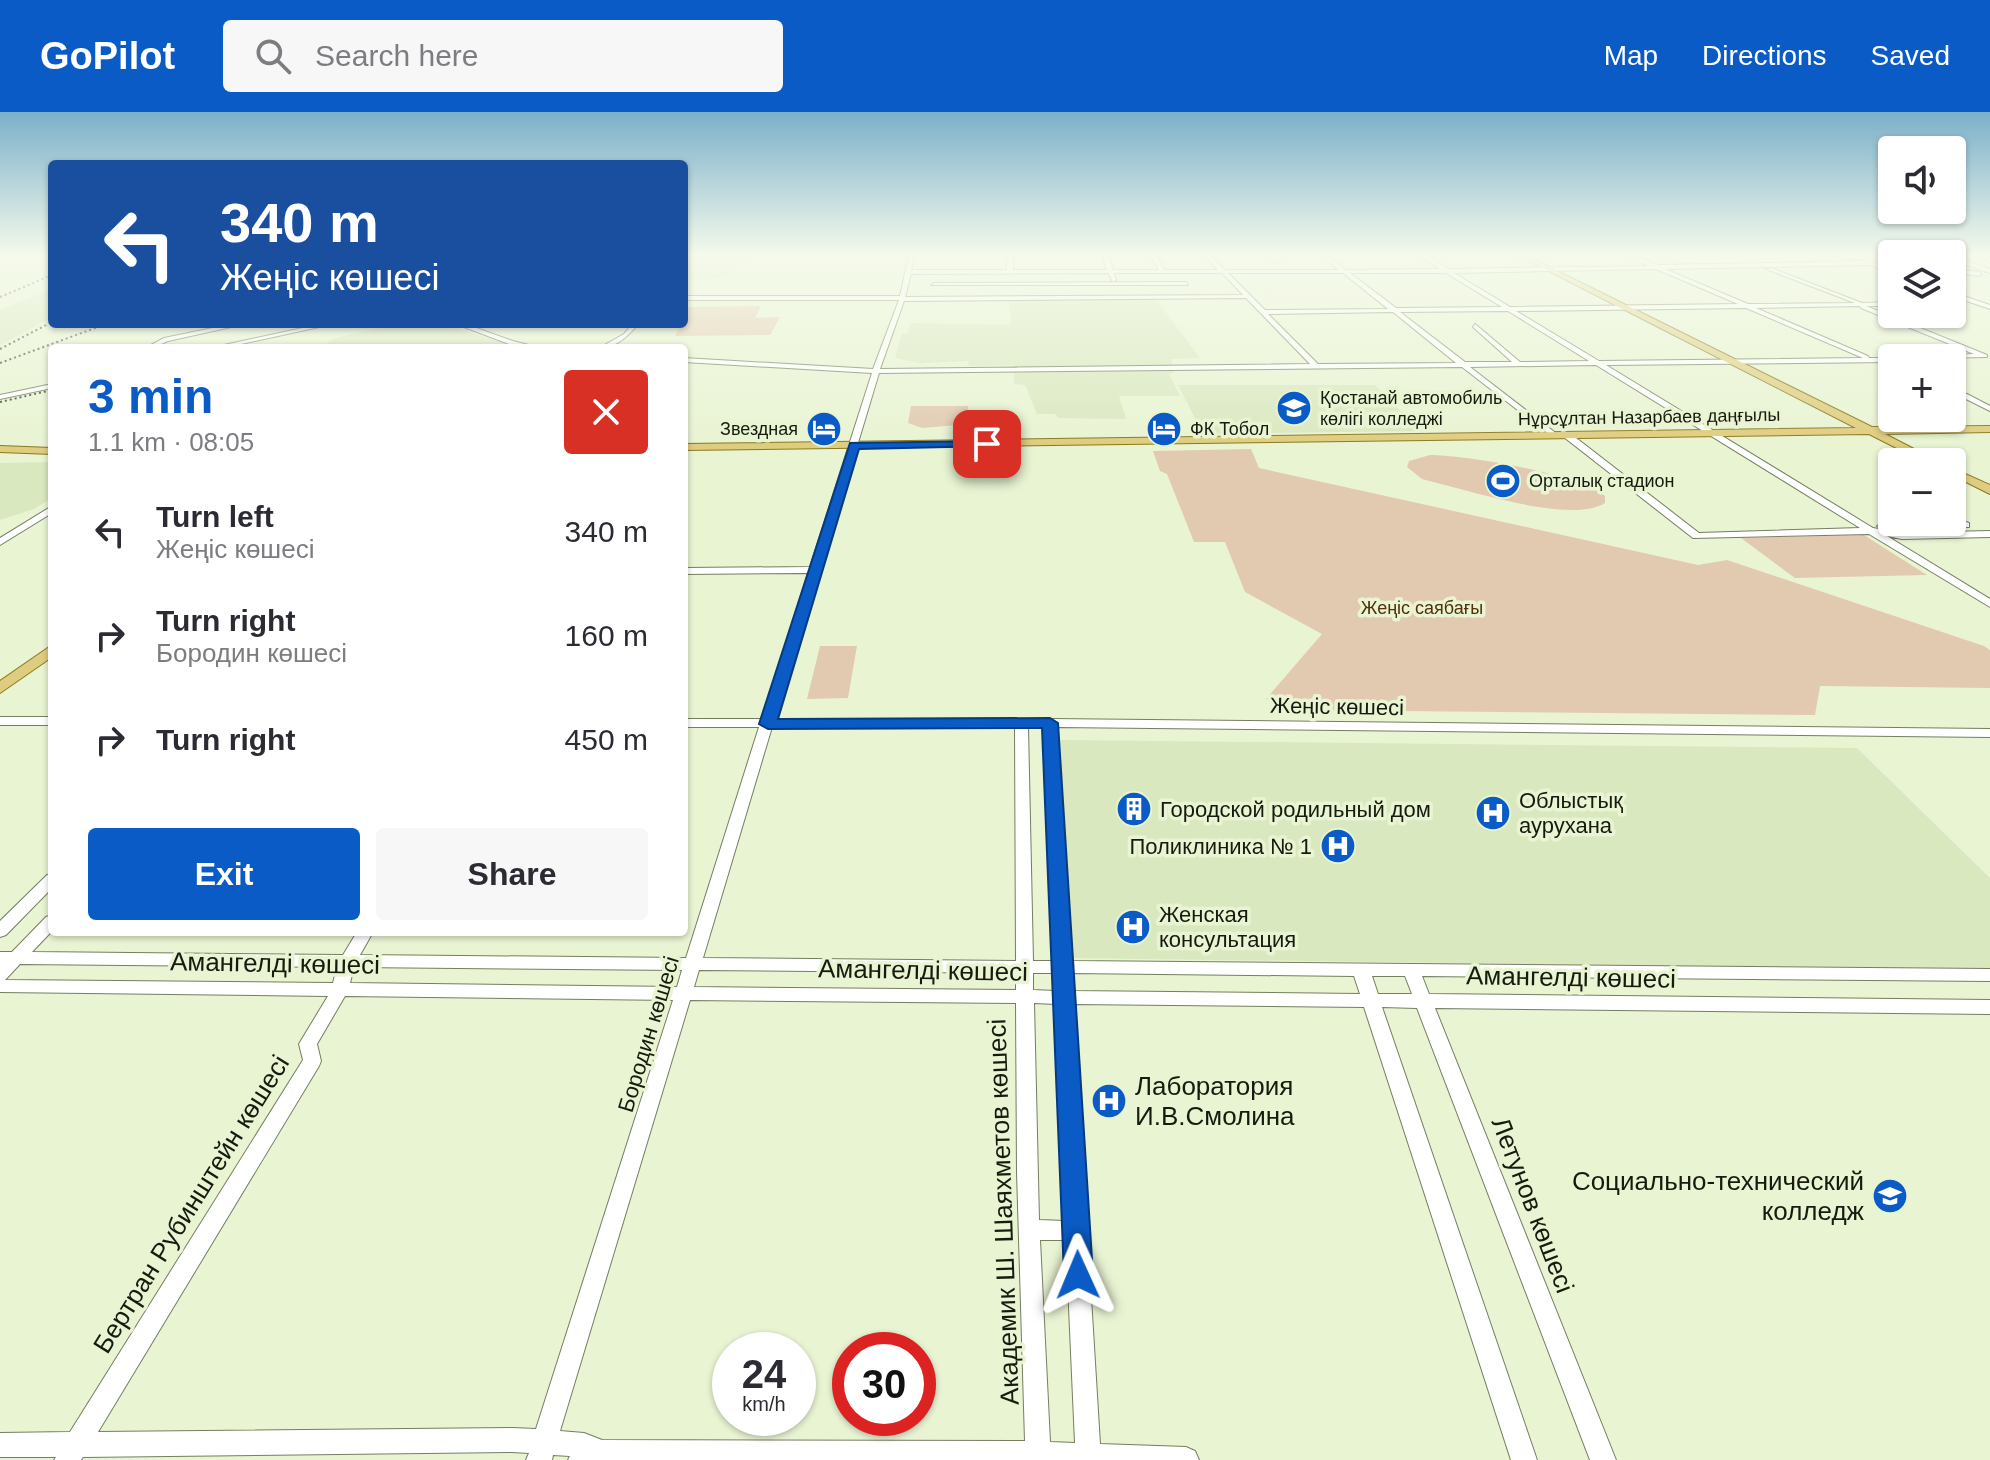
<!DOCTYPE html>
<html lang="en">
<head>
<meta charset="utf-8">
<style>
	body { margin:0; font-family:Arial,sans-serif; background:#f7f7f7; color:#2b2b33; height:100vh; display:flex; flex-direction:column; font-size:30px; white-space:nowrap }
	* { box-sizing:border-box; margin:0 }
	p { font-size:26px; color:#7c7c81 }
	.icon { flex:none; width:44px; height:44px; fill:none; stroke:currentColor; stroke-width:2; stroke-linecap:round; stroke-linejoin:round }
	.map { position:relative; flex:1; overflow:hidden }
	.panel { position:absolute; left:48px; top:232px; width:640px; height:592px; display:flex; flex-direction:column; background:#fff; border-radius:8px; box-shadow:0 2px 6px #0004 }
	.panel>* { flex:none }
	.hud { position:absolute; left:48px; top:48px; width:640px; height:168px; border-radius:8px; box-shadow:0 2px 6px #0004; background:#1a4fa0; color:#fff; overflow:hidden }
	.controls { position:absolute; left:1878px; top:24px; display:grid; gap:16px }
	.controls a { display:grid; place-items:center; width:88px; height:88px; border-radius:8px; background:#fff; box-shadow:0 2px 6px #0004; font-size:40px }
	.speed { position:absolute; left:712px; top:1220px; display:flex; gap:16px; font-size:40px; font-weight:700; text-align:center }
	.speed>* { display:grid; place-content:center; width:104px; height:104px; border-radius:50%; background:#fff; box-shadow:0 2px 6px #0004; line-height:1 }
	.speed small { font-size:20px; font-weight:400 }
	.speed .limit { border:12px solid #d22; background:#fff; color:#111 }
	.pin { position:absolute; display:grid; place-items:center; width:68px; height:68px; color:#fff; margin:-34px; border-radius:16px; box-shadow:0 4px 12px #0006 }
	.me { position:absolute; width:88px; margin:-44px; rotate:359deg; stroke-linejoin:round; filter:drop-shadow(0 0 6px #0008) }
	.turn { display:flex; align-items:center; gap:28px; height:168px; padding:0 40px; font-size:36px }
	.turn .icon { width:104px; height:104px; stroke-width:2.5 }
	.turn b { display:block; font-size:56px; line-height:68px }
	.round { display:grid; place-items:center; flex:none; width:84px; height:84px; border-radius:8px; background:#f7f7f7 }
	.overview { display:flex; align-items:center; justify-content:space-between; height:136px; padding:0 40px }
	h1 { font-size:48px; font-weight:700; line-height:60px; color:#0a5bc5 }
	.primary-button { display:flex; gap:16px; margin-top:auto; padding:16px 40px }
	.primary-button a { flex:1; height:92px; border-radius:8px; background:#0a5bc5; color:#fff; font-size:32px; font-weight:700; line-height:92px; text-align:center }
	.primary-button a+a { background:#f7f7f7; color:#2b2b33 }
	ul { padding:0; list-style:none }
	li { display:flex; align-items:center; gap:24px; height:104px; padding:0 40px }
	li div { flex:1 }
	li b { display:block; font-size:30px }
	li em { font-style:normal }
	header { display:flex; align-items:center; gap:48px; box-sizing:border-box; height:112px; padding:0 40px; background:#0a5bc5; color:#fff }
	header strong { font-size:38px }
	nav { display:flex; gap:44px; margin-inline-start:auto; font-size:28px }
	.search { width:560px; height:72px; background:#f7f7f7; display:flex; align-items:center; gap:20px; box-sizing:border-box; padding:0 28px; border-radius:8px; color:#7c7c81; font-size:30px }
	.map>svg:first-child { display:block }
	.built { fill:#dae8c0 }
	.green { fill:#e2cab1 }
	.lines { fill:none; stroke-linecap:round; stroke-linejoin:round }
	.stream { stroke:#79ab9e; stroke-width:2 }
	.minor-casing { stroke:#757e61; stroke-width:2 }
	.major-casing { stroke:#8b7921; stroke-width:2 }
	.minor { fill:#fff; fill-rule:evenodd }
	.major { fill:#dfcd7f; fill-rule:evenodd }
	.rail { stroke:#404535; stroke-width:2; stroke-dasharray:2 3; stroke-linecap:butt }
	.route { fill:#0a5bc5; stroke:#063b80; stroke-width:2 }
	.labels { text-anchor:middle; stroke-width:7; stroke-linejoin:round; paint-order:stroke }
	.far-poi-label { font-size:18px; fill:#171b0f; stroke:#e9f4d3; text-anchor:start }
	.far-street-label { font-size:18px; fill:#171b0f; stroke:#e9f4d3 }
	.far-park-label { font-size:18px; fill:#503108; stroke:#e9f4d3 }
	.street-label { font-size:22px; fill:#171b0f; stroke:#e9f4d3 }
	.poi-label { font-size:22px; fill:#171b0f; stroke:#e9f4d3; text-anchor:start }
	.near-street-label { font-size:26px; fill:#171b0f; stroke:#e9f4d3 }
	.near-poi-label { font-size:26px; fill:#171b0f; stroke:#e9f4d3; text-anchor:start }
</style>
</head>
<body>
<header>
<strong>GoPilot</strong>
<div class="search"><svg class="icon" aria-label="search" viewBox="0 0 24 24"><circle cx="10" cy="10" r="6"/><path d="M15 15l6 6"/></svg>Search here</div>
<nav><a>Map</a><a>Directions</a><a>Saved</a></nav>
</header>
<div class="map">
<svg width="1990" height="1348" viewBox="0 0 1990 1348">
	<rect width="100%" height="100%" fill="#e9f4d3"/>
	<path class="built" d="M 684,143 L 759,143 L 723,166 L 684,167 Z
		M 52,176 L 52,205 L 0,233 L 0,198 Z
		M 1156,187 L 1200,246 L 1171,247 L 1173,261 L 1169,262 L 1180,284 L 1119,284 L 1126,307 L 1058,306 L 1055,302 L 1037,302 L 1025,273 L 1014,272 L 1014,253 L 969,254 L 968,249 L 921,251 L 895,246 L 902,222 L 908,221 L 910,211 L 1011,213 L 1009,189 Z
		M 397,212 L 439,212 L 522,236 L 319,236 L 335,226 Z
		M 1178,273 L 1375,273 L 1421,319 L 1203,322 Z
		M 52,350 L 52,386 L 34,397 L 0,408 L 0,351 Z
		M 1060,628 L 1857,636 L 1990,766 L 1990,858 L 1069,846 Z"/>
	<path class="green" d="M 761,194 L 755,206 L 780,205 L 770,223 L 675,224 C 681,214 681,203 688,195 Z
		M 911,294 L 968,294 L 969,312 L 922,316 L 908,311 Z
		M 1251,337 L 1259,356 L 1698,453 L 1727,448 L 1984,534 L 1990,538 L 1990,576 L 1820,574 L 1815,603 L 1293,598 L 1266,587 L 1322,522 L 1245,480 L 1225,430 L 1194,430 L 1167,362 L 1160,359 L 1153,339 Z
		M 1430,343 C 1464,343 1582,362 1605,384 L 1605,391 C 1572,412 1475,380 1437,371 L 1422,367 L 1407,355 L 1409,349 Z
		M 1864,423 L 1927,463 L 1795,466 L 1741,426 Z
		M 820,534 L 857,534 L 848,586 L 807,587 Z"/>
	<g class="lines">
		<path class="stream" d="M 1825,143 L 1858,148"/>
		<defs>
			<path id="minor" d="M 909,143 L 915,143 L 911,158 L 1007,158 L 1007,143 L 1013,143 L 1013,158 L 1107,158 L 1102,143 L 1108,143 L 1113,158 L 1159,158 L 1150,143 L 1156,143 L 1164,158 L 1218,158 L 1204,143 L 1210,143 L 1225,158 L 1339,158 L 1321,143 L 1327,143 L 1346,158 L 1440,157 L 1418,143 L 1425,143 L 1448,157 L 1649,154 L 1626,143 L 1633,143 L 1658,153 L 1865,149 L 1861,147 L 1864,145 L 1892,159 L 1892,163 L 1871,153 L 1665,157 L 1748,192 L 1855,191 L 1766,157 L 1771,156 L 1862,191 L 1892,190 L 1892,194 L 1866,194 L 1987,243 L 1987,245 L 1931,246 L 1935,244 L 1974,242 L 1861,196 L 1860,194 L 1756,196 L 1868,244 L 1869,246 L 1892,246 L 1892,250 L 1606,253 L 1873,416 L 1902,421 L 1990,419 L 1990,425 L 1902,427 L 1887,424 L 1990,487 L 1990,495 L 1869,422 L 1693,426 L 1565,326 L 1565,322 L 1571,322 L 1699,421 L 1860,416 L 1596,253 L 1470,255 L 1557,322 L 1557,326 L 1554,326 L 1462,255 L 879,261 L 775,607 L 1050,607 L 1990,617 L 1990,625 L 1057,615 L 1071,849 L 1990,857 L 1990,869 L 1422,864 L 1429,882 L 1990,888 L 1990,902 L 1435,896 L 1616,1348 L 1590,1348 L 1417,896 L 1382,895 L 1537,1348 L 1511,1348 L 1364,895 L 1073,892 L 1100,1332 L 1186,1335 L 1195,1339 L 1199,1348 L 568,1348 L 570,1344 L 553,1343 L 552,1348 L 526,1348 L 529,1341 L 512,1340 L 83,1345 L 81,1348 L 54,1348 L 56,1345 L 0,1345 L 0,1321 L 70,1320 L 303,948 L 299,932 L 328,884 L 0,880 L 0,840 L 12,840 L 46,805 L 52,803 L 52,819 L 32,840 L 343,843 L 357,820 L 373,820 L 360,843 L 686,846 L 759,615 L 684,615 L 684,607 L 762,607 L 808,461 L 684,462 L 684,456 L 810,455 L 872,261 L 684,250 L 684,246 L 873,257 L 899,188 L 684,188 L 684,184 L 900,184 ZM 1656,157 L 1738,192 L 1510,195 L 1454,161 ZM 1108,161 L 1113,170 L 1116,168 L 1114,161 L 1222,161 L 1243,183 L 905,185 L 911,162 ZM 1228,161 L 1343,161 L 1388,197 L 1265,198 ZM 1350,161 L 1446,161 L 1502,195 L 1396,196 ZM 1246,186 L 1310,252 L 880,257 L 904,189 ZM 1746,196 L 1863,246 L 1599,249 L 1516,199 ZM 1508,199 L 1589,249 L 1520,250 L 1475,212 L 1473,215 L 1512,250 L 1465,250 L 1400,200 ZM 1393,200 L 1456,251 L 1318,252 L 1268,202 ZM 772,615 L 1015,615 L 1016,849 L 703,846 ZM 1028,615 L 1044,615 L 1054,849 L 1033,849 ZM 20,852 L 337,855 L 333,871 L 5,868 ZM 354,855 L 682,858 L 677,875 L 350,871 ZM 699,858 L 1016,861 L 1016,878 L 694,875 ZM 1033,861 L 1054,861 L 1055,879 L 1033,878 ZM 1071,861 L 1354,864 L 1360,882 L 1072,879 ZM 1372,864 L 1405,864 L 1412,882 L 1378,882 ZM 345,884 L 673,888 L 536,1317 L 512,1316 L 98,1320 L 319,954 L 321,949 L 317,932 ZM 690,888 L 1016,891 L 1017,1060 L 1025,1329 L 602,1328 L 584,1321 L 560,1319 ZM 1034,891 L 1056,892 L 1065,1109 L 1039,1108 ZM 1040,1128 L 1066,1128 L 1075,1331 L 1050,1330 Z
				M 1269,143 L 1275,143 L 1281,149 L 1276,150 Z
				M 1952,144 L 1990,157 L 1990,161 L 1952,148 Z
				M 1985,146 L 1990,146 L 1990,150 L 1985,148 Z
				M 1952,156 L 1979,160 L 1982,162 L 1979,164 L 1952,160 Z
				M 1186,170 L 1188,173 L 931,173 L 934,171 Z
				M 1952,180 L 1990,193 L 1990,197 L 1952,184 Z
				M 232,212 L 245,212 L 168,229 L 159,233 L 163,236 L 155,236 L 151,233 L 164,226 Z
				M 321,212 L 333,212 L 223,236 L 210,236 Z
				M 456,212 L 465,212 L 513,229 L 540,236 L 509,232 Z
				M 632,212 L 638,212 C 628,225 615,236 599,236 L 624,222 Z
				M 52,272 L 52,276 L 0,287 L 0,283 Z
				M 1952,278 L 1957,279 L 1957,283 L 1952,283 Z
				M 1967,282 L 1990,294 L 1990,299 L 1964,286 L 1963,284 Z
				M 52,394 L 52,401 L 0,433 L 0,426 Z
				M 1966,410 L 1969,411 L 1969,415 L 1882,417 L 1877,414 L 1882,411 Z
				M 0,605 L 52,605 L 52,613 L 0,613 Z
				M 52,762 L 52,776 L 6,823 L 0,825 L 0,809 L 47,763 Z"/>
			<path id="major" d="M 1517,143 L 1525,143 L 1872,315 L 1990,314 L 1990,320 L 1885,322 L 1939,350 L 1924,350 L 1869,322 L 684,338 L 684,332 L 1856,316 Z
				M 0,334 L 52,336 L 52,342 L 0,340 Z
				M 1952,356 L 1990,373 L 1990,382 L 1952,363 Z
				M 52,533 L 52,545 L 0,581 L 0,569 Z"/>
		</defs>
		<use href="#minor" class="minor-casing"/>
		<use href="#major" class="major-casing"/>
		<use href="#minor" class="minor"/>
		<use href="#major" class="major"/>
		<path class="rail" d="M 0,185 L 52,163
			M 0,237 L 52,210
			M 0,251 L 106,212
			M 0,290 L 52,278"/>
	</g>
	<linearGradient id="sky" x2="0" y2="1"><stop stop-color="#7bb0ca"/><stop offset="0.43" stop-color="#f5faeb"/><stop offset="1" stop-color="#f5faeb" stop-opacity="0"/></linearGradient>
	<rect width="1990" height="332" fill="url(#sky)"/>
	<path class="route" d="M 987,329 L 990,334 L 859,337 L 778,607 L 1050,606 L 1058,611 L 1093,1163 L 1089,1172 L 1078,1176 L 1068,1172 L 1064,1163 L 1042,616 L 768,617 L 759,612 L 850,331 Z"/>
	<defs>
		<symbol id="university-disc" viewBox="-11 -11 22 22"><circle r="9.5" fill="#0a5bc5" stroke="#e9f4d3"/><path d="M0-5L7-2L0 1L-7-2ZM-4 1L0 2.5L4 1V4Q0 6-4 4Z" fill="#fff"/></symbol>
		<symbol id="hotel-disc" viewBox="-11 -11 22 22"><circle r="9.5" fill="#0a5bc5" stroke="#e9f4d3"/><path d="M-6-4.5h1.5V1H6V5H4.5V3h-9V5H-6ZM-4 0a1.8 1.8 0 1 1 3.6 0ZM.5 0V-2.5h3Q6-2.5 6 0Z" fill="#fff"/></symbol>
		<symbol id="stadium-disc" viewBox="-11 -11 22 22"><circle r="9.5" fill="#0a5bc5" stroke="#e9f4d3"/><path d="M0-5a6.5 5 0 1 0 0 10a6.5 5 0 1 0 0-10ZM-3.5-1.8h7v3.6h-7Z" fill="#fff"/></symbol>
		<symbol id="building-disc" viewBox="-11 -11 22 22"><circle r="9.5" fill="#0a5bc5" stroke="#e9f4d3"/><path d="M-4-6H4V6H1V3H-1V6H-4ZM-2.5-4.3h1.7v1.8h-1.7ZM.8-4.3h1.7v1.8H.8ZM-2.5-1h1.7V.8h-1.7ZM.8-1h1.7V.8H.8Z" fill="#fff"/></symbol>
		<symbol id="hospital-disc" viewBox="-11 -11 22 22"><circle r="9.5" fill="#0a5bc5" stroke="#e9f4d3"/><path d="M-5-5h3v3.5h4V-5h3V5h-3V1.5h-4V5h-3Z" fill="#fff"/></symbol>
	</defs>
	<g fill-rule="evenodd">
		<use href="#university-disc" x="1274" y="276" width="40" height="40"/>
		<use href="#hotel-disc" x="804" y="297" width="40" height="40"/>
		<use href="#hotel-disc" x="1144" y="297" width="40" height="40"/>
		<use href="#stadium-disc" x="1483" y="349" width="40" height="40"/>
		<use href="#building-disc" x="1114" y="677" width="40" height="40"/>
		<use href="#hospital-disc" x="1473" y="681" width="40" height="40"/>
		<use href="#hospital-disc" x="1318" y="714" width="40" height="40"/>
		<use href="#hospital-disc" x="1113" y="795" width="40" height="40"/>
		<use href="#hospital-disc" x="1089" y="969" width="40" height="40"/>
		<use href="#university-disc" x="1870" y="1064" width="40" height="40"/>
	</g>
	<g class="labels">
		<g class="far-poi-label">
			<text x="1320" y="292">Қостанай автомобиль<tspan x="1320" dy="21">көлігі колледжі</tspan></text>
			<text x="798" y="323" text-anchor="end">Звездная</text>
			<text x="1190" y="323">ФК Тобол</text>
			<text x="1529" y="375">Орталық стадион</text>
		</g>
		<g class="far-street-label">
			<text transform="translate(1649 305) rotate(-1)" y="6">Нұрсұлтан Назарбаев даңғылы</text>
		</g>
		<g class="far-park-label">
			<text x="1422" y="502">Жеңіс саябағы</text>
		</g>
		<g class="street-label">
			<text transform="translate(1337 594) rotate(1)" y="8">Жеңіс көшесі</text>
			<text transform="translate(648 922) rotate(-73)" y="8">Бородин көшесі</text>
		</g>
		<g class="poi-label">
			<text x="1519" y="696">Облыстық<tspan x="1519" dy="25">аурухана</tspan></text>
			<text x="1160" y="705">Городской родильный дом</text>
			<text x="1312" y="742" text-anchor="end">Поликлиника № 1</text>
			<text x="1159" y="810">Женская<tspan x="1159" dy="25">консультация</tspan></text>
		</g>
		<g class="near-street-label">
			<text transform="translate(275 851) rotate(1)" y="9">Амангелді көшесі</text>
			<text transform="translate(923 858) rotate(1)" y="9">Амангелді көшесі</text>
			<text transform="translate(1571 865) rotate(1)" y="9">Амангелді көшесі</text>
			<text transform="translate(191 1092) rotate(-58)" y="9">Бертран Рубинштейн көшесі</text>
			<text transform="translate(1533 1093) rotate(69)" y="9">Летунов көшесі</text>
			<text transform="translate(1003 1100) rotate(-92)" y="9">Академик Ш. Шаяхметов көшесі</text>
		</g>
		<g class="near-poi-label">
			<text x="1135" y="983">Лаборатория<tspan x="1135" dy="30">И.В.Смолина</tspan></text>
			<text x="1864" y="1078" text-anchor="end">Социально-технический<tspan x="1864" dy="30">колледж</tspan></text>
		</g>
	</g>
</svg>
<div class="controls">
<a><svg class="icon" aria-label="sound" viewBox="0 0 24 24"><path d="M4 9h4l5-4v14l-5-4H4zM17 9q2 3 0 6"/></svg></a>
<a><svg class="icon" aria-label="layers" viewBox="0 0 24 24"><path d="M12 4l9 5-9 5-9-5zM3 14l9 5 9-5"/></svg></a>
<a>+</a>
<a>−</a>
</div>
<div class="speed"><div>24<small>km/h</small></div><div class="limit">30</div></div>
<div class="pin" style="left:987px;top:332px;background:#d93025"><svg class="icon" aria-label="arrive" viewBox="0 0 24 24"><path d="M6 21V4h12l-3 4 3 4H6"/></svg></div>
<svg class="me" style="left:1078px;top:1163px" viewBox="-20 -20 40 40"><path d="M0-17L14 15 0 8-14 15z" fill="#0a5bc5" stroke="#fff" stroke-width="4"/></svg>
<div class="hud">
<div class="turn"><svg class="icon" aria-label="left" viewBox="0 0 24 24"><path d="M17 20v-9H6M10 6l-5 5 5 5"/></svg><div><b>340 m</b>Жеңіс көшесі</div></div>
</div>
<section class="panel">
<div class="overview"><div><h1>3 min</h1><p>1.1 km · 08:05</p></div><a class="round" style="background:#d93025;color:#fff"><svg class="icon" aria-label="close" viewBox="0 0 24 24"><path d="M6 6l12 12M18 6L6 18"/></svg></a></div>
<ul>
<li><svg class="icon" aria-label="left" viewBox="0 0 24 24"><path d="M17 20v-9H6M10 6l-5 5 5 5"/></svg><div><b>Turn left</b><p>Жеңіс көшесі</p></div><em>340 m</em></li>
<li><svg class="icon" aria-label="right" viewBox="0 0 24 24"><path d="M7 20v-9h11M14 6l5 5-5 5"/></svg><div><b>Turn right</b><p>Бородин көшесі</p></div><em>160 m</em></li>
<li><svg class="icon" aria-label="right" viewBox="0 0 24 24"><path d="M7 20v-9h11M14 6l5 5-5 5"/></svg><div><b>Turn right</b></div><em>450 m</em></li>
</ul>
<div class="primary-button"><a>Exit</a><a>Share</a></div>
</section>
</div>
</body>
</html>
